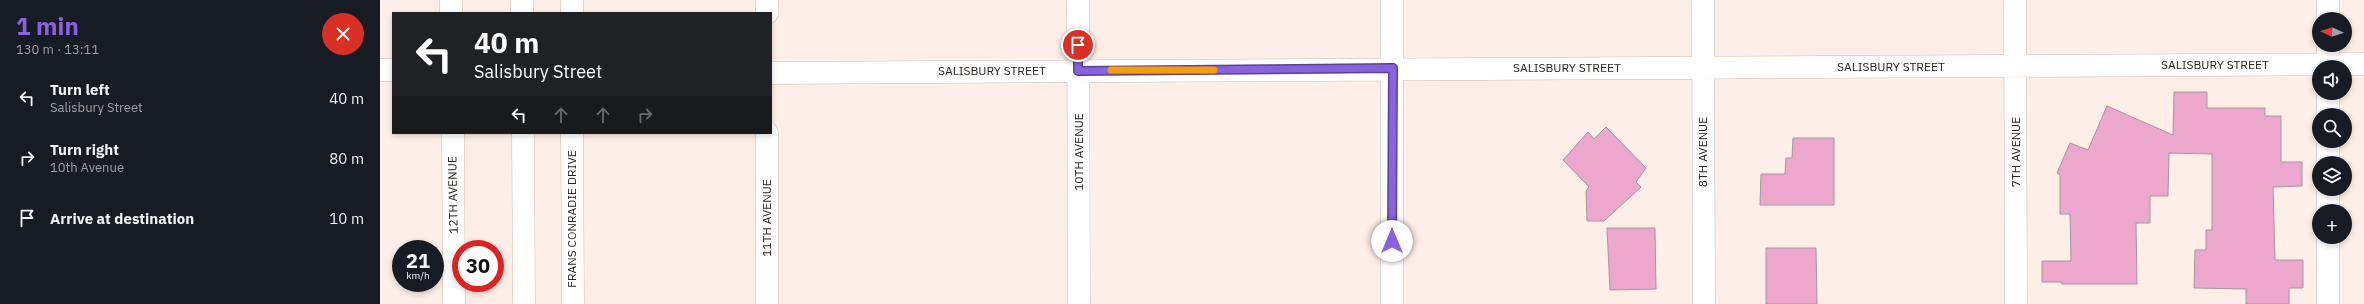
<!DOCTYPE html>
<html lang="en">
<head>
<meta charset="utf-8">
<style>
	body { margin:0; font-family:"IBM Plex Sans",sans-serif; background:#242831; color:#f1f3f6; height:100vh; display:flex; flex-direction:column; font-size:15px; white-space:nowrap }
	* { box-sizing:border-box; margin:0 }
	p { font-size:13px; color:#9ea1a6 }
	.icon { flex:none; width:22px; height:22px; fill:none; stroke:currentColor; stroke-width:2; stroke-linecap:round; stroke-linejoin:round }
	.map { position:relative; flex:1; overflow:hidden }
	.side { display:flex; flex-direction:column; background:#171b24; width:380px }
	.side>* { flex:none }
	.guide { position:absolute; left:12px; top:12px; width:380px; height:122px; border-radius:0px; box-shadow:0 2px 6px #0003; background:#202124; color:#fff; overflow:hidden }
	.needle { width:26px; rotate:274deg }
	.buttons { position:absolute; left:1932px; top:12px; display:grid; gap:8px }
	.buttons a { display:grid; place-items:center; width:40px; height:40px; border-radius:50%; background:#171b24; box-shadow:0 2px 6px #0003; font-size:20px }
	.speed { position:absolute; left:12px; top:240px; display:flex; gap:8px; font-size:20px; font-weight:700; text-align:center }
	.speed>* { display:grid; place-content:center; width:52px; height:52px; border-radius:50%; background:#171b24; box-shadow:0 2px 6px #0003; line-height:1 }
	.speed small { font-size:10px; font-weight:400 }
	.speed .limit { border:6px solid #d22; background:#fff; color:#111 }
	.pin { position:absolute; display:grid; place-items:center; width:34px; height:34px; color:#fff; margin:-17px; border:2px solid #fff; border-radius:50%; box-shadow:0 1px 4px #0007 }
	.me { position:absolute; width:44px; margin:-22px; rotate:0deg; stroke-linejoin:round; filter:drop-shadow(0 0 3px #0008) }
	.turn { display:flex; align-items:center; gap:14px; height:84px; padding:0 16px; font-size:18px }
	.turn .icon { width:52px; height:52px; stroke-width:2.5 }
	.turn b { display:block; font-size:28px; line-height:34px }
	.lanes { display:flex; align-items:center; height:38px; padding:0 16px; background:#0003; justify-content:center; gap:20px; direction:ltr }
	.lanes .off { opacity:.35 }
	.round { display:grid; place-items:center; flex:none; width:42px; height:42px; border-radius:21px; background:#242831 }
	.summary { display:flex; align-items:center; justify-content:space-between; height:68px; padding:0 16px }
	h1 { font-size:24px; font-weight:700; line-height:30px; color:#8963dd }
	ul { padding:0; list-style:none }
	li { display:flex; align-items:center; gap:12px; height:60px; padding:0 16px }
	li div { flex:1 }
	li b { display:block; font-size:15px }
	li em { font-style:normal }
	main { display:flex; flex:1; min-height:0 }
	.map>svg:first-child { display:block }
	.building { fill:#eca7cd; stroke:#a6959e }
	.lines { fill:none; stroke-linecap:round; stroke-linejoin:round }
	.street-casing { stroke:#cbbcb2; stroke-width:23 }
	.secondary-casing { stroke:#cbbcb2; stroke-width:23 }
	.street { stroke:#fff; stroke-width:22 }
	.secondary { stroke:#fff; stroke-width:22 }
	.route-casing { stroke:#594090; stroke-width:10 }
	.route { stroke:#8963dd; stroke-width:7 }
	.slow { stroke:#f59e0b; stroke-width:7 }
	.labels { text-anchor:middle; stroke-width:3; stroke-linejoin:round; paint-order:stroke }
	.street-label { font-size:12px; fill:#29231f; stroke:#fff }
</style>
</head>
<body>
<main>
<section class="side">
<div class="summary"><div><h1>1 min</h1><p>130 m · 13:11</p></div><a class="round" style="background:#d93025;color:#fff"><svg class="icon" aria-label="close" viewBox="0 0 24 24"><path d="M6 6l12 12M18 6L6 18"/></svg></a></div>
<ul>
<li><svg class="icon" aria-label="left" viewBox="0 0 24 24"><path d="M17 20v-9H6M10 6l-5 5 5 5"/></svg><div><b>Turn left</b><p>Salisbury Street</p></div><em>40 m</em></li>
<li><svg class="icon" aria-label="right" viewBox="0 0 24 24"><path d="M7 20v-9h11M14 6l5 5-5 5"/></svg><div><b>Turn right</b><p>10th Avenue</p></div><em>80 m</em></li>
<li><svg class="icon" aria-label="arrive" viewBox="0 0 24 24"><path d="M6 21V4h12l-3 4 3 4H6"/></svg><div><b>Arrive at destination</b></div><em>10 m</em></li>
</ul>
</section>
<div class="map">
<svg width="1984" height="304" viewBox="0 0 1984 304">
	<rect width="100%" height="100%" fill="#fdefe7"/>
	<path class="building" d="M 1794,92 L 1827,92 L 1827,108 L 1885,108 L 1885,116 L 1901,116 L 1901,162 L 1922,162 L 1922,186 L 1893,187 L 1895,260 L 1923,260 L 1923,288 L 1909,288 L 1909,304 L 1866,304 L 1866,289 L 1814,288 L 1815,250 L 1826,250 L 1826,230 L 1832,230 L 1832,154 L 1789,153 L 1788,196 L 1770,196 L 1770,223 L 1756,223 L 1757,284 L 1682,284 L 1682,282 L 1662,282 L 1662,261 L 1691,261 L 1690,214 L 1680,214 L 1680,175 L 1677,173 L 1690,143 L 1708,150 L 1727,106 L 1793,135 Z
		M 1226,127 L 1266,168 L 1256,182 L 1261,187 L 1224,221 L 1207,221 L 1206,191 L 1209,187 L 1183,160 L 1208,132 L 1214,139 Z
		M 1413,138 L 1454,138 L 1454,205 L 1380,205 L 1381,174 L 1405,174 L 1406,158 L 1412,158 Z
		M 1227,228 L 1275,228 L 1276,289 L 1230,290 Z
		M 1386,248 L 1436,248 L 1437,304 L 1386,304 Z"/>
	<g class="lines">
		<defs>
			<path id="street" d="M 71,0 L 71,13
				M 387,0 L 387,13
				M 698,0 L 699,304
				M 1323,0 L 1324,304
				M 1635,0 L 1636,304
				M 1948,0 L 1948,19
				M 1948,45 L 1948,67
				M 0,70 L 13,70
				M 391,73 L 1984,64
				M 1948,115 L 1948,93
				M 73,133 L 74,304
				M 387,133 L 387,304
				M 1948,163 L 1948,141
				M 1948,211 L 1948,189
				M 1012,304 L 1012,0
				M 1948,304 L 1948,237"/>
			<path id="secondary" d="M 142,0 L 142,13
				M 192,13 L 192,0
				M 143,133 L 144,304
				M 192,133 L 193,304"/>
		</defs>
		<use href="#street" class="street-casing"/>
		<use href="#secondary" class="secondary-casing"/>
		<use href="#street" class="street"/>
		<use href="#secondary" class="secondary"/>
	</g>
	<g class="lines">
		<defs>
			<path id="route" d="M 698,45 L 698,71 L 1013,68 L 1012,241"/>
		</defs>
		<use href="#route" class="route-casing"/>
		<use href="#route" class="route"/>
		<path class="slow" d="M 731,70 L 834,70"/>
	</g>
	<g class="labels">
		<g class="street-label">
			<text x="1835" y="69">SALISBURY STREET</text>
			<text x="1511" y="71">SALISBURY STREET</text>
			<text x="1187" y="72">SALISBURY STREET</text>
			<text x="612" y="75">SALISBURY STREET</text>
			<text transform="translate(699 152) rotate(-90)" y="4">10TH AVENUE</text>
			<text transform="translate(1323 152) rotate(-90)" y="4">8TH AVENUE</text>
			<text transform="translate(1636 152) rotate(-90)" y="4">7TH AVENUE</text>
			<text transform="translate(73 195) rotate(-91)" y="4">12TH AVENUE</text>
			<text transform="translate(387 218) rotate(-90)" y="4">11TH AVENUE</text>
			<text transform="translate(192 219) rotate(-90)" y="4">FRANS CONRADIE DRIVE</text>
		</g>
	</g>
</svg>
<div class="buttons">
<a><svg class="needle" viewBox="-14 -14 28 28"><path d="M0-13l5 13h-10z" fill="#e53935"/><path d="M0 13l5-13h-10z" fill="#9ea1a6"/></svg></a>
<a><svg class="icon" aria-label="sound" viewBox="0 0 24 24"><path d="M4 9h4l5-4v14l-5-4H4zM17 9q2 3 0 6"/></svg></a>
<a><svg class="icon" aria-label="search" viewBox="0 0 24 24"><circle cx="10" cy="10" r="6"/><path d="M15 15l6 6"/></svg></a>
<a><svg class="icon" aria-label="layers" viewBox="0 0 24 24"><path d="M12 4l9 5-9 5-9-5zM3 14l9 5 9-5"/></svg></a>
<a>+</a>
</div>
<div class="speed"><div>21<small>km/h</small></div><div class="limit">30</div></div>
<div class="pin" style="left:698px;top:45px;background:#d93025"><svg class="icon" aria-label="arrive" viewBox="0 0 24 24"><path d="M6 21V4h12l-3 4 3 4H6"/></svg></div>
<svg class="me" style="left:1012px;top:241px" viewBox="-20 -20 40 40"><circle r="19" fill="#fff"/><path d="M0-13L10 11 0 6-10 11z" fill="#8963dd"/></svg>
<div class="guide">
<div class="turn"><svg class="icon" aria-label="left" viewBox="0 0 24 24"><path d="M17 20v-9H6M10 6l-5 5 5 5"/></svg><div><b>40 m</b>Salisbury Street</div></div>
<div class="lanes"><svg class="icon" aria-label="left" viewBox="0 0 24 24"><path d="M17 20v-9H6M10 6l-5 5 5 5"/></svg><svg class="icon off" aria-label="ahead" viewBox="0 0 24 24"><path d="M12 20V5M6 11l6-6 6 6"/></svg><svg class="icon off" aria-label="ahead" viewBox="0 0 24 24"><path d="M12 20V5M6 11l6-6 6 6"/></svg><svg class="icon off" aria-label="right" viewBox="0 0 24 24"><path d="M7 20v-9h11M14 6l5 5-5 5"/></svg></div>
</div>
</div>
</main>
</body>
</html>
